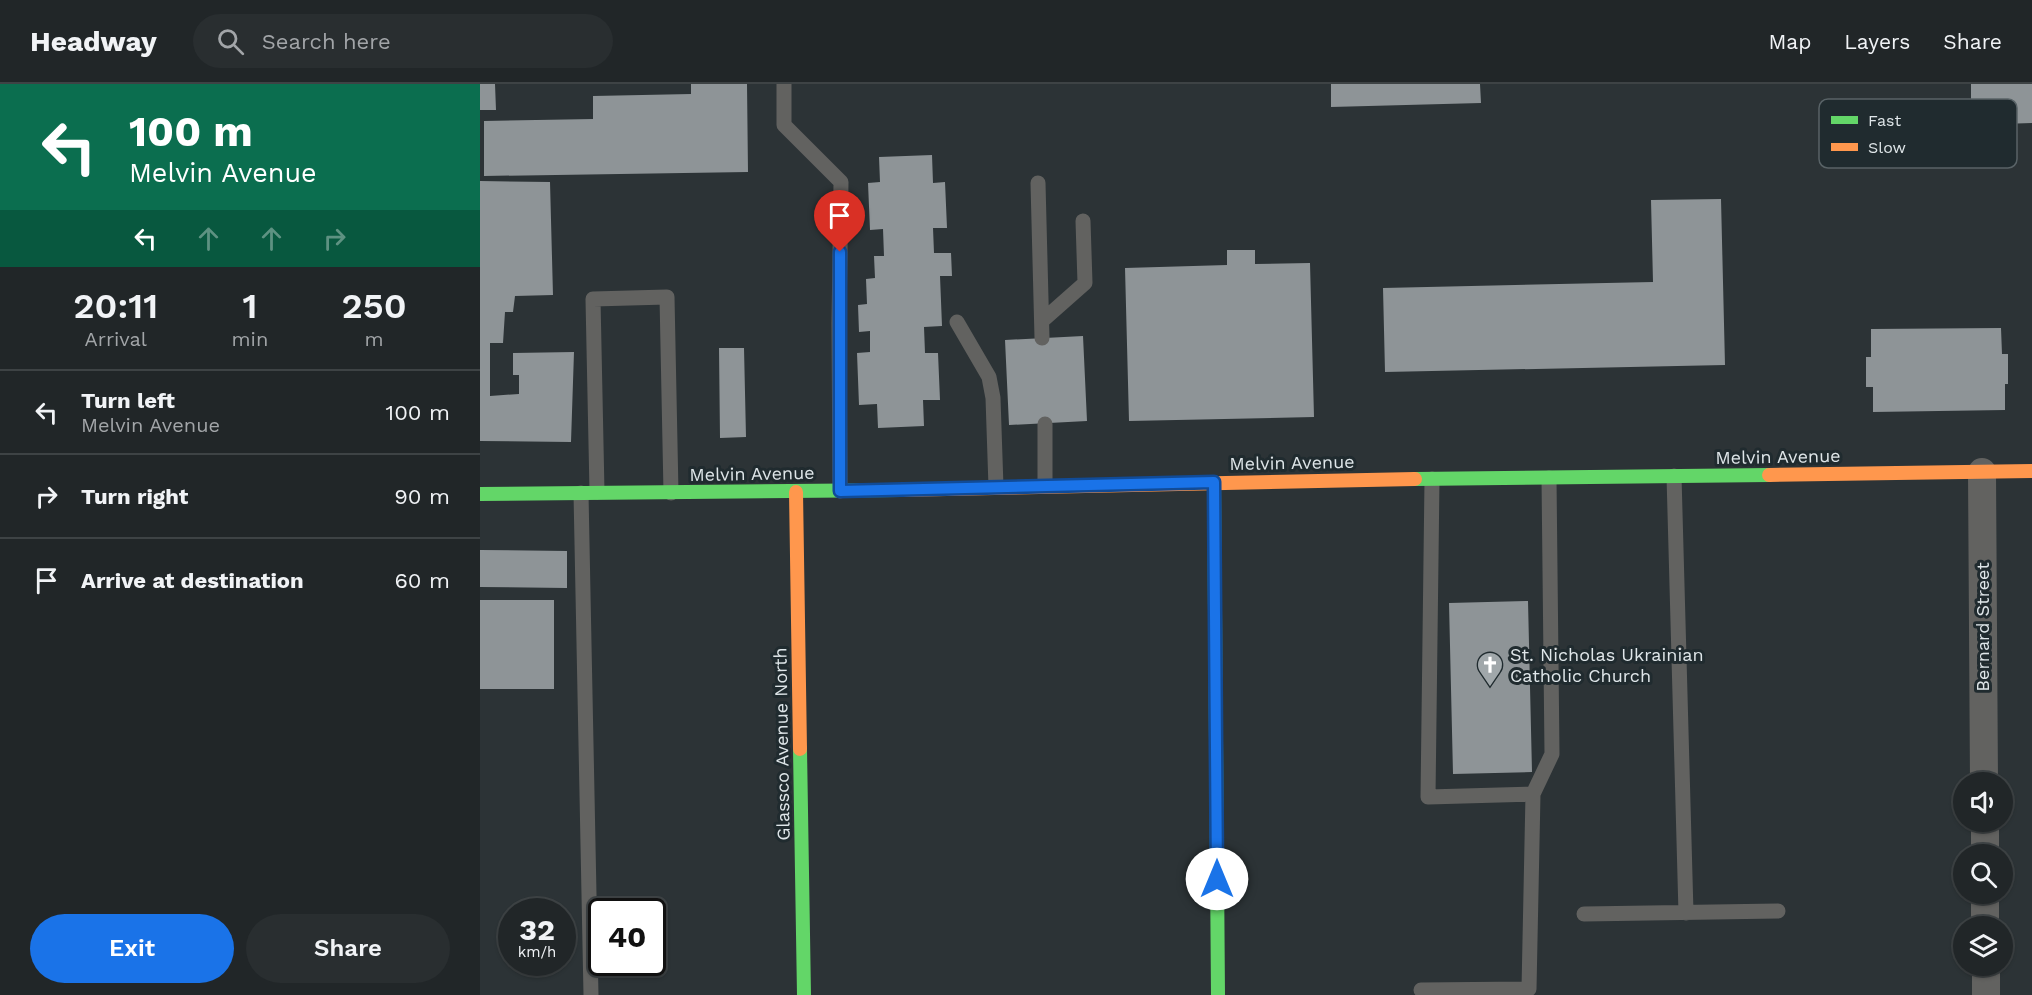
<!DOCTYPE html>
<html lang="en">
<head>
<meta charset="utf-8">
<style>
	body { margin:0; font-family:"Work Sans",sans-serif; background:#292e30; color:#f1f3f6; height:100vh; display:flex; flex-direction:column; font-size:22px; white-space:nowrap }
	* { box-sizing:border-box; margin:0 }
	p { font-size:20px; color:#a2a5a8 }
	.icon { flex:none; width:33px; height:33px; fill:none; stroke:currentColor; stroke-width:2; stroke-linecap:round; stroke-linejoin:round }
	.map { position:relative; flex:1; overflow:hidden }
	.side { display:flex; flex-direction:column; background:#212628; width:480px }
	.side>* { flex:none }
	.top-card { background:#0b6e4f; color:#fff; overflow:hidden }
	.controls { position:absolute; left:1473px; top:688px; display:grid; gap:12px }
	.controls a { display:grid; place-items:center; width:60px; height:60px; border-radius:50%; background:#212628; box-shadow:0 2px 4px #0004,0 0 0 2px #3e4345; font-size:30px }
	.speed { position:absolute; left:18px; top:814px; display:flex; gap:12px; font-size:30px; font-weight:700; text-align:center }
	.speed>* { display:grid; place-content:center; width:78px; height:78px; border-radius:50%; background:#212628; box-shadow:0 2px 4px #0004,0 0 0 2px #3e4345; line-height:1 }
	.speed small { font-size:15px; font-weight:400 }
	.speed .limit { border:3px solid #111; border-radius:9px; background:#fff; color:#111 }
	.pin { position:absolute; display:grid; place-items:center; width:51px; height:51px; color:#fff; margin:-62px -26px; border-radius:50% 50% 50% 0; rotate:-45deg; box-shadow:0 0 6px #0007 }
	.pin .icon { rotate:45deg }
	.me { position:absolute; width:66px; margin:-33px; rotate:0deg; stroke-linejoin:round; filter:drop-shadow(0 0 4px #0008) }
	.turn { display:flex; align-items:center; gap:21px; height:126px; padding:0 30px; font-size:27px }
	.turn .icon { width:78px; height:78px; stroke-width:2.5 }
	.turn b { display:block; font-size:42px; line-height:51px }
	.lanes { display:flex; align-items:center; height:57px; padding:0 30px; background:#0003; justify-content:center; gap:30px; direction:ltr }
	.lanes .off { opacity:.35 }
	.eta { display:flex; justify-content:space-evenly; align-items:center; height:102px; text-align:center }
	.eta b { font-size:36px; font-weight:600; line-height:42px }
	.button { display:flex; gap:12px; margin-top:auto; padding:12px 30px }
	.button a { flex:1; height:69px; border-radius:36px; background:#1a73e8; color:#fff; font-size:24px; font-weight:600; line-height:69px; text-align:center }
	.button a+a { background:#292e30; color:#f1f3f6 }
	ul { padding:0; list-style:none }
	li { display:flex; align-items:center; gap:18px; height:84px; padding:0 30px; border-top:2px solid #3e4345 }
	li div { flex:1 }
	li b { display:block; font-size:22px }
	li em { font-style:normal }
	header { display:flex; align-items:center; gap:36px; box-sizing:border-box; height:84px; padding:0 30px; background:#212628; border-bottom:2px solid #3e4345 }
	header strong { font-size:28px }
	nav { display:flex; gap:33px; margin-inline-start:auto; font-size:21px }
	.search { width:420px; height:54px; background:#292e30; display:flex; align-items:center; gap:15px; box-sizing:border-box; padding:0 21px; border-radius:33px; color:#a2a5a8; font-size:22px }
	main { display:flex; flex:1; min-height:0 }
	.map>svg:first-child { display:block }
	.building { fill:#8e9497 }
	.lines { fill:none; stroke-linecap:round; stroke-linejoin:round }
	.lane { stroke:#626260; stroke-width:15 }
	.street { stroke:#626260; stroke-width:28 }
	.fast { stroke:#63d668; stroke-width:14 }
	.slow { stroke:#ff974d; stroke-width:14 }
	.route-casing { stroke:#114b97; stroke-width:15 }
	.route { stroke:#1a73e8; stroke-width:10 }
	.labels { text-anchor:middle; stroke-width:6; stroke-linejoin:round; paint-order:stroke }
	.street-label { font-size:18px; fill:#dfe6e9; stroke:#202b2f }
	.poi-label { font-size:18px; fill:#dfe6e9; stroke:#202b2f; text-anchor:start }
	.key { fill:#202b2f; stroke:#596367; stroke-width:1.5 }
	.key-label { font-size:16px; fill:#dfe6e9 }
</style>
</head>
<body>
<header>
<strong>Headway</strong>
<div class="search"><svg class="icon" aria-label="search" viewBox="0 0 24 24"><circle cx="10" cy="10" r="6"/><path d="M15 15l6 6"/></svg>Search here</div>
<nav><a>Map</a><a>Layers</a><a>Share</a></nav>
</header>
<main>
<section class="side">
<div class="top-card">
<div class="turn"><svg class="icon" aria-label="left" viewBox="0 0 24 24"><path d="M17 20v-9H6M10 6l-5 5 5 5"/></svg><div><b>100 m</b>Melvin Avenue</div></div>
<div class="lanes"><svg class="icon" aria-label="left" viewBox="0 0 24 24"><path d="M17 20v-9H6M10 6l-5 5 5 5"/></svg><svg class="icon off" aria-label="ahead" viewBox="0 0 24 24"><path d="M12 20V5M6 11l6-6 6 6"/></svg><svg class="icon off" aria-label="ahead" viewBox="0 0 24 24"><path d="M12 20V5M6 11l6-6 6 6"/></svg><svg class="icon off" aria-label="right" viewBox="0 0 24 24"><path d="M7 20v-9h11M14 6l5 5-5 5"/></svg></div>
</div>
<div class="eta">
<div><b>20:11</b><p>Arrival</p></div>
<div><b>1</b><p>min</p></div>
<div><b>250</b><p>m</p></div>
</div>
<ul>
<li><svg class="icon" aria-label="left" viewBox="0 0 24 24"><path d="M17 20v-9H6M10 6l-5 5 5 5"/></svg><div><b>Turn left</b><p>Melvin Avenue</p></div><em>100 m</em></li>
<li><svg class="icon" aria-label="right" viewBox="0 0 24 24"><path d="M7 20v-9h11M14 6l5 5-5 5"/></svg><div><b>Turn right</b></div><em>90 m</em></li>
<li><svg class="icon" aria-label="arrive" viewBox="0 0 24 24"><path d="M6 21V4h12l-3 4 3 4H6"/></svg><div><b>Arrive at destination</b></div><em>60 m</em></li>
</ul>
<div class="button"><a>Exit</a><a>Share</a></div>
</section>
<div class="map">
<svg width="1552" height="911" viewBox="0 0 1552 911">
	<rect width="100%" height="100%" fill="#2c3336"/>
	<path class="building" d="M 0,0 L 15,0 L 16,26 L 0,26 Z
		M 211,0 L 267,0 L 268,88 L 4,92 L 4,37 L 113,35 L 113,12 L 211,10 Z
		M 851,0 L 1000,0 L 1001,19 L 851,23 Z
		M 1491,0 L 1552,0 L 1552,39 L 1491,41 Z
		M 452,71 L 453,99 L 465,98 L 467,144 L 453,144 L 454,169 L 471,169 L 472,192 L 460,192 L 462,242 L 444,243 L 445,269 L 458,269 L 460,316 L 443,316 L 444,342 L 398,344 L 397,320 L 379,321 L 377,269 L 390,268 L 390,247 L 379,248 L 378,221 L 387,220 L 386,195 L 395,194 L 394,172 L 404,172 L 403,145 L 390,146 L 388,99 L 400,98 L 399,73 Z
		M 0,97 L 70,98 L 73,211 L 35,212 L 33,228 L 25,228 L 23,259 L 10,259 L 10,312 L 39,310 L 39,291 L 33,291 L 33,269 L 94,268 L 91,358 L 0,357 Z
		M 1241,115 L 1245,281 L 905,288 L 903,204 L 1173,198 L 1171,116 Z
		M 747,166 L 775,166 L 775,180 L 830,179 L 834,333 L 649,337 L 645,184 L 747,181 Z
		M 1521,244 L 1522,270 L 1528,270 L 1528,300 L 1525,300 L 1525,326 L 1393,328 L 1393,303 L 1386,303 L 1386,273 L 1391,273 L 1391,245 Z
		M 603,252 L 607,337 L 529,341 L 525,256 Z
		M 239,264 L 264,264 L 266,353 L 240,354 Z
		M 0,466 L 87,467 L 87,504 L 0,503 Z
		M 0,516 L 74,516 L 74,605 L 0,605 Z
		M 1048,517 L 1052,688 L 973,690 L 969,519 Z"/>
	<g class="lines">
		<path class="lane" d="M 304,0 L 304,41 L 361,98 L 359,239 L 360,407
			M 558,99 L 562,254
			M 562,237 L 605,199 L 603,137
			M 477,238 L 509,293 L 513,314 L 516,403
			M 565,340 L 565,402
			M 1194,392 L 1206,829
			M 952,395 L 948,713 L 1053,710
			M 117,408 L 113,215 L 187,213 L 191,409
			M 101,409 L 111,911
			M 1104,830 L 1298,827
			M 941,906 L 1049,905 L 1053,710 L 1072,670 L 1069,394"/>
		<path class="street" d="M 1502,388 L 1504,699
			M 1505,738 L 1505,771
			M 1505,810 L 1505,843
			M 1506,882 L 1506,911"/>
		<path class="fast" d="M 935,395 L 1289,391
			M 734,398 L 738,911
			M 0,410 L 420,406
			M 320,665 L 324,911"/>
		<path class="slow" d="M 1289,391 L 1552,387
			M 420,406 L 935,395
			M 316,408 L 320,665"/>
	</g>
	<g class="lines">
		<defs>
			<path id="route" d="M 360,168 L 360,407 L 734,398 L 737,795"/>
		</defs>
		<use href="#route" class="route-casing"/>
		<use href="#route" class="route"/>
	</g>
	<defs>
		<symbol id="church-pin" viewBox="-11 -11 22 30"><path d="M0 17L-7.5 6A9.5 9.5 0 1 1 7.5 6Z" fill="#a0a7aa" stroke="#202b2f"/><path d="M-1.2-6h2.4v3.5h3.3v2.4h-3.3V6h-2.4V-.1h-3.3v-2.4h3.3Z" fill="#fff"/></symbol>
	</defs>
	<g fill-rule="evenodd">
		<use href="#church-pin" x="995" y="566" width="30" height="40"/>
	</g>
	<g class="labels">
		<g class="street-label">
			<text transform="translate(1298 373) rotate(-1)" y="6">Melvin Avenue</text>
			<text transform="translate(812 379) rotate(-1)" y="6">Melvin Avenue</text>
			<text transform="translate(272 390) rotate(-1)" y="6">Melvin Avenue</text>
			<text transform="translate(1503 543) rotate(-90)" y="6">Bernard Street</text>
			<text transform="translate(302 660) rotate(-91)" y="6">Glassco Avenue North</text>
		</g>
		<g class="poi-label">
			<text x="1030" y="577">St. Nicholas Ukrainian<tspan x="1030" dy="21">Catholic Church</tspan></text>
		</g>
	</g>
	<rect x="1339" y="15" width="198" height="69" rx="9" class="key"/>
	<rect x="1351" y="32" width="27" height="8" fill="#63d668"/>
	<rect x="1351" y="59" width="27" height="8" fill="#ff974d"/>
	<g class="key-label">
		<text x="1388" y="42">Fast</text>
		<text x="1388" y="69">Slow</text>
	</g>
</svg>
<div class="controls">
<a><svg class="icon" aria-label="sound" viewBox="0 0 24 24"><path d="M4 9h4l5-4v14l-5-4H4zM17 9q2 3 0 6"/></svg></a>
<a><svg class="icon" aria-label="search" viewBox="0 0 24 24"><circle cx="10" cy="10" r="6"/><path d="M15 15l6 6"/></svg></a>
<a><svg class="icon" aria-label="layers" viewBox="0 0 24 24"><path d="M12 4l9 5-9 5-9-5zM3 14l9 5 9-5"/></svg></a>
</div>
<div class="speed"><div>32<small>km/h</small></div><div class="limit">40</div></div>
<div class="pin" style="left:360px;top:168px;background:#d93025"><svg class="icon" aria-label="arrive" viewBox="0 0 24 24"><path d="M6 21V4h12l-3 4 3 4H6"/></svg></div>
<svg class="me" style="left:737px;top:795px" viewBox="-20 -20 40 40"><circle r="19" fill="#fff"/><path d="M0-13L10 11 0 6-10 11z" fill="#1a73e8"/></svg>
</div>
</main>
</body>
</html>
